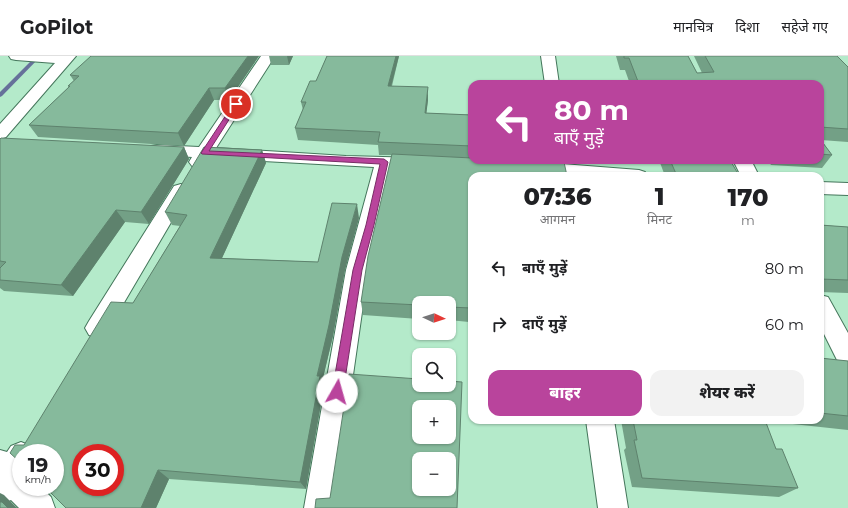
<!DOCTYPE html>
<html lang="hi">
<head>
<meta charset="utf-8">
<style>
	body { margin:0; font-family:Montserrat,"Noto Sans Devanagari",sans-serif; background:#f2f2f2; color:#202124; height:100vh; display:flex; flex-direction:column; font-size:15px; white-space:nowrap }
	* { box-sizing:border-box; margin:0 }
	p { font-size:13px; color:#757577 }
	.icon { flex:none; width:22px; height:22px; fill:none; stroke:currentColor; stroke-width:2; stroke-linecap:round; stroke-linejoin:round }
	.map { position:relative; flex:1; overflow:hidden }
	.details { position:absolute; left:468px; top:116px; width:356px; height:252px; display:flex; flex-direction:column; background:#fff; border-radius:12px; box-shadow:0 1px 3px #0004 }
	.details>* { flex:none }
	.banner { position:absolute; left:468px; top:24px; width:356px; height:84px; border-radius:12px; box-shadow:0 1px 3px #0004; background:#b9449c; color:#fff; overflow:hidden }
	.needle { width:26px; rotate:94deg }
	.buttons { position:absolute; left:412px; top:240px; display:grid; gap:8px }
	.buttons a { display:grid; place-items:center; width:44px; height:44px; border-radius:8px; background:#fff; box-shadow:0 1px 3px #0004; font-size:20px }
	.speed { position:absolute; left:12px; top:388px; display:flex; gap:8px; font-size:20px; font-weight:700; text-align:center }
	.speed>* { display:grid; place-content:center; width:52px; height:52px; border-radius:50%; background:#fff; box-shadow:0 1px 3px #0004; line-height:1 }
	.speed small { font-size:10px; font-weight:400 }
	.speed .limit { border:6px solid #d22; background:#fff; color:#111 }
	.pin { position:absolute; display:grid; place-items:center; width:34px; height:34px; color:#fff; margin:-17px; border:2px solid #fff; border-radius:50%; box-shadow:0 1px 4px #0007 }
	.me { position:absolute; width:44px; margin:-22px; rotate:7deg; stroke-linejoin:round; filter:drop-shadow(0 0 3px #0008) }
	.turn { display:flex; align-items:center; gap:14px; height:84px; padding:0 20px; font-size:18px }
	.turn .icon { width:52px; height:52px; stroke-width:2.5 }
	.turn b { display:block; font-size:28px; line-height:34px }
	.eta { display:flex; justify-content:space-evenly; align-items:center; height:68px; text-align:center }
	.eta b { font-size:24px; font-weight:800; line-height:28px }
	.button { display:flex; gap:8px; margin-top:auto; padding:8px 20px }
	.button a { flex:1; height:46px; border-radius:12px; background:#b9449c; color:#fff; font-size:16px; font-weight:800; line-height:46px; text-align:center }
	.button a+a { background:#f2f2f2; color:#202124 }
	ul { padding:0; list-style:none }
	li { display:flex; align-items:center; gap:12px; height:56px; padding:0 20px }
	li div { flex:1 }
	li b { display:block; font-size:15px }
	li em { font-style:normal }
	header { display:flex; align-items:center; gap:24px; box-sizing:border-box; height:56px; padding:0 20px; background:#fff; border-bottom:1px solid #e0e0e0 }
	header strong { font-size:19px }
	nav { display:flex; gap:22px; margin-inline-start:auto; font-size:14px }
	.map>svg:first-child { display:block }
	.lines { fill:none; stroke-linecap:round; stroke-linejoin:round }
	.stream { fill:#66719a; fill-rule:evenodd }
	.minor-casing { stroke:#44765b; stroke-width:2 }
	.minor { fill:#fff; fill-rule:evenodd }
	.wall { fill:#73a086 }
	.shaded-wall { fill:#5e826d }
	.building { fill:#86ba9c; stroke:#5e826d; fill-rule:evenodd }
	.route { fill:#b9449c; stroke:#782c65 }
</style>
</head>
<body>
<header>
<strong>GoPilot</strong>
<nav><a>मानचित्र</a><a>दिशा</a><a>सहेजे गए</a></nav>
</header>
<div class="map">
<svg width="848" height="452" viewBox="0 0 848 452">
	<rect width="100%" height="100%" fill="#b4eaca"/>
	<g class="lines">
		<path class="stream" d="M 36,0 L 41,0 L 2,40 L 0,41 L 0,36 Z"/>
		<defs>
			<path id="minor" d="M 9,0 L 76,0 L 6,81 L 0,83 L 0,68 L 55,7 L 16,4 L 11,3 Z
				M 261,0 L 275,0 L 216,92 L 346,100 L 420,102 L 426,103 L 429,107 L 426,111 L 420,112 L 391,112 L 368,214 L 334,452 L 304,452 L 346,214 L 374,111 L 209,102 L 204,110 L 198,111 L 192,110 L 189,106 L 192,101 L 151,98 L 148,94 L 151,90 L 157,89 L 199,91 Z
				M 541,0 L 555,0 L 559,28 L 545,28 Z
				M 733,104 L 751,104 L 759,120 L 741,120 Z
				M 536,106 L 639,114 L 645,116 L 648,120 L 567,120 L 530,116 L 527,112 L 530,108 Z
				M 820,126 L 848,127 L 848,139 L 820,138 Z
				M 181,128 L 188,130 L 190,134 L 105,279 L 97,282 L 89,279 L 85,272 L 89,265 L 174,130 Z
				M 820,239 L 828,241 L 848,277 L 848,311 L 839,308 L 820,270 Z
				M 586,364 L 614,364 L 628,452 L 598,452 Z
				M 21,386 L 31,390 L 34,397 L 21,397 L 21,431 L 41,431 L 51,441 L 55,452 L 19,452 L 11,444 L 0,449 L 0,394 L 7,396 L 11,390 Z"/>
		</defs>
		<use href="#minor" class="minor-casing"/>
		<use href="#minor" class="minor"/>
	</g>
	<path class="wall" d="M 259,0 L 229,44 L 214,44 L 184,90 L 38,81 L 29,69 L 69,31 L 68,30 L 74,25 L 70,19 Z
		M 269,0 L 293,0 L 289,9 L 271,9 Z
		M 327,0 L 399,0 L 392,30 L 428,44 L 426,57 L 472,59 L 472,307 L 468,306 L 469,266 L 449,264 L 449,247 L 419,247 L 419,263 L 363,259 L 361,246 L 392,99 L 379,99 L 378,89 L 298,84 L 295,72 L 303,54 L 301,46 L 316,25 Z
		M 616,0 L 688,0 L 697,17 L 702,17 L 694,0 L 837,0 L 848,11 L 848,86 L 821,84 L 832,99 L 822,112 L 771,109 L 768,104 L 820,104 L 820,28 L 630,28 L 625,14 L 620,14 Z
		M 0,83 L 184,91 L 189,103 L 149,168 L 125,166 L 73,240 L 4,235 L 0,232 Z
		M 262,94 L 266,107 L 222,202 L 318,206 L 359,162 L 345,214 L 333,280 L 322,326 L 324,331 L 306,433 L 169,423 L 156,452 L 66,452 L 24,389 L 133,247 L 180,170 L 172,169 L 165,156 Z
		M 522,104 L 553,104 L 553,105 Z
		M 659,104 L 730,104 L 737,116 L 741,120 L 665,120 Z
		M 820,169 L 848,171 L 848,237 L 820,236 Z
		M 820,302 L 848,305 L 848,374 L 765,365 L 776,393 L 798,432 L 779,441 L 632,431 L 624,394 L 626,392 L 621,364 L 820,364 Z"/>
	<path class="shaded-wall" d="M 248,0 L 259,0 L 229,44 L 225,32 Z
		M 287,0 L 293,0 L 289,9 Z
		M 396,0 L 399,0 L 388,42 L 388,30 Z
		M 428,31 L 428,44 L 425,69 L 425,57 Z
		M 209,32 L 214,44 L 184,90 L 178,77 Z
		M 184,91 L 189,103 L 149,168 L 141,156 Z
		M 262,94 L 266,107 L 216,215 L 210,202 Z
		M 357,148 L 359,162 L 345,214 L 333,280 L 322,326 L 324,331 L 306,433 L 300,426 L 317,320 L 342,201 Z
		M 116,154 L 125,166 L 73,240 L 61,229 Z
		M 158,414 L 169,423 L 156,452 L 141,452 Z
		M 0,437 L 4,439 L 16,451 L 18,452 L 8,452 L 0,446 Z"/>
	<path class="building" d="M 91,0 L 248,0 L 225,32 L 209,32 L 178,77 L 29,69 L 70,30 L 68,30 L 79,20 L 70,19 Z
		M 327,0 L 396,0 L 388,30 L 428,31 L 425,57 L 472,59 L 472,90 L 378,86 L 380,76 L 295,72 L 306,46 L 301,46 L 310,25 L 316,25 Z
		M 624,0 L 688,0 L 697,17 L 714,16 L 705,0 L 837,0 L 848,11 L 848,73 L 820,71 L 820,28 L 639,28 L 629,2 L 624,2 Z
		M 1,82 L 184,91 L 141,156 L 116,154 L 61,229 L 0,224 L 0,212 L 6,206 L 0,205 L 0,83 Z
		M 820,83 L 832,99 L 820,98 Z
		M 204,91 L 262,94 L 210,202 L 318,206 L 332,147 L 357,148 L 342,201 L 329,269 L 317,320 L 320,320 L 300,426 L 158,414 L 141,452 L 66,452 L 45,431 L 55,431 L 55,397 L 21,397 L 21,407 L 10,397 L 15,389 L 24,389 L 111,246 L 133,247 L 187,159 L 165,156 ZM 81,397 L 115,397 L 115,431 L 81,431 Z
		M 392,98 L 472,102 L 472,104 L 517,104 L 564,106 L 567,120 L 472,120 L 472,294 L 470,294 L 471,252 L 449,251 L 449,247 L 419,247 L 419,249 L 361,246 L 368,200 Z
		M 670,104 L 730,104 L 737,116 L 739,117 L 741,120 L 677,120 Z
		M 820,169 L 848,171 L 848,224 L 820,223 Z
		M 820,302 L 848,305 L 848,360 L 820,357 Z
		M 349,318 L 419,323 L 419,329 L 449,329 L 449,325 L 462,326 L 457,452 L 315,452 L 316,443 L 330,442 ZM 419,351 L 449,351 L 449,381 L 419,381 ZM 419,403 L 449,403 L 449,433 L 419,433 Z
		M 633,364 L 765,364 L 776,393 L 782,393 L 798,432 L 642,422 L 634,384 L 637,384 Z
		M 0,446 L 2,446 L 8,452 L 0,452 Z"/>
	<path class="route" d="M 234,47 L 239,48 L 209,95 L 384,103 L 388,106 L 374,169 L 362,214 L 343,336 L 341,340 L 337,341 L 334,340 L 332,336 L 353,214 L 366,169 L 380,108 L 202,98 L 201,97 Z"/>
</svg>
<div class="buttons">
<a><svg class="needle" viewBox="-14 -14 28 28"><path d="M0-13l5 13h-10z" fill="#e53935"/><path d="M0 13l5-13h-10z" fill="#757577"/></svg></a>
<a><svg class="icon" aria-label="search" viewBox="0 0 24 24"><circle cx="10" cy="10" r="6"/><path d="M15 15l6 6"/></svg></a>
<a>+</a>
<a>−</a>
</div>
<div class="speed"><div>19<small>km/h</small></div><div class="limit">30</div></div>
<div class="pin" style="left:236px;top:48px;background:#d93025"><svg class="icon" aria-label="arrive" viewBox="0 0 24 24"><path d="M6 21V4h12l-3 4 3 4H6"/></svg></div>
<svg class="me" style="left:337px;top:336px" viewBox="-20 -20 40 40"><circle r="19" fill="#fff"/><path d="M0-13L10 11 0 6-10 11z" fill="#b9449c"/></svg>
<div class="banner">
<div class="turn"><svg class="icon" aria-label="left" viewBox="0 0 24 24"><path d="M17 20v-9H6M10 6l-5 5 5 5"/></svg><div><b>80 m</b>बाएँ मुड़ें</div></div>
</div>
<section class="details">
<div class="eta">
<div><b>07:36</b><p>आगमन</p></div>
<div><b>1</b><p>मिनट</p></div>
<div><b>170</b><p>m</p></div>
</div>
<ul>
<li><svg class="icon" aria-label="left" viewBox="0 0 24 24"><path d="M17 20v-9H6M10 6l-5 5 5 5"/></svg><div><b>बाएँ मुड़ें</b></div><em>80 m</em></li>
<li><svg class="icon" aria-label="right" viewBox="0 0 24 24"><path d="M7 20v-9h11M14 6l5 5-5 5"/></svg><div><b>दाएँ मुड़ें</b></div><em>60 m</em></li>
</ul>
<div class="button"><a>बाहर</a><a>शेयर करें</a></div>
</section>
</div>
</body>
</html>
